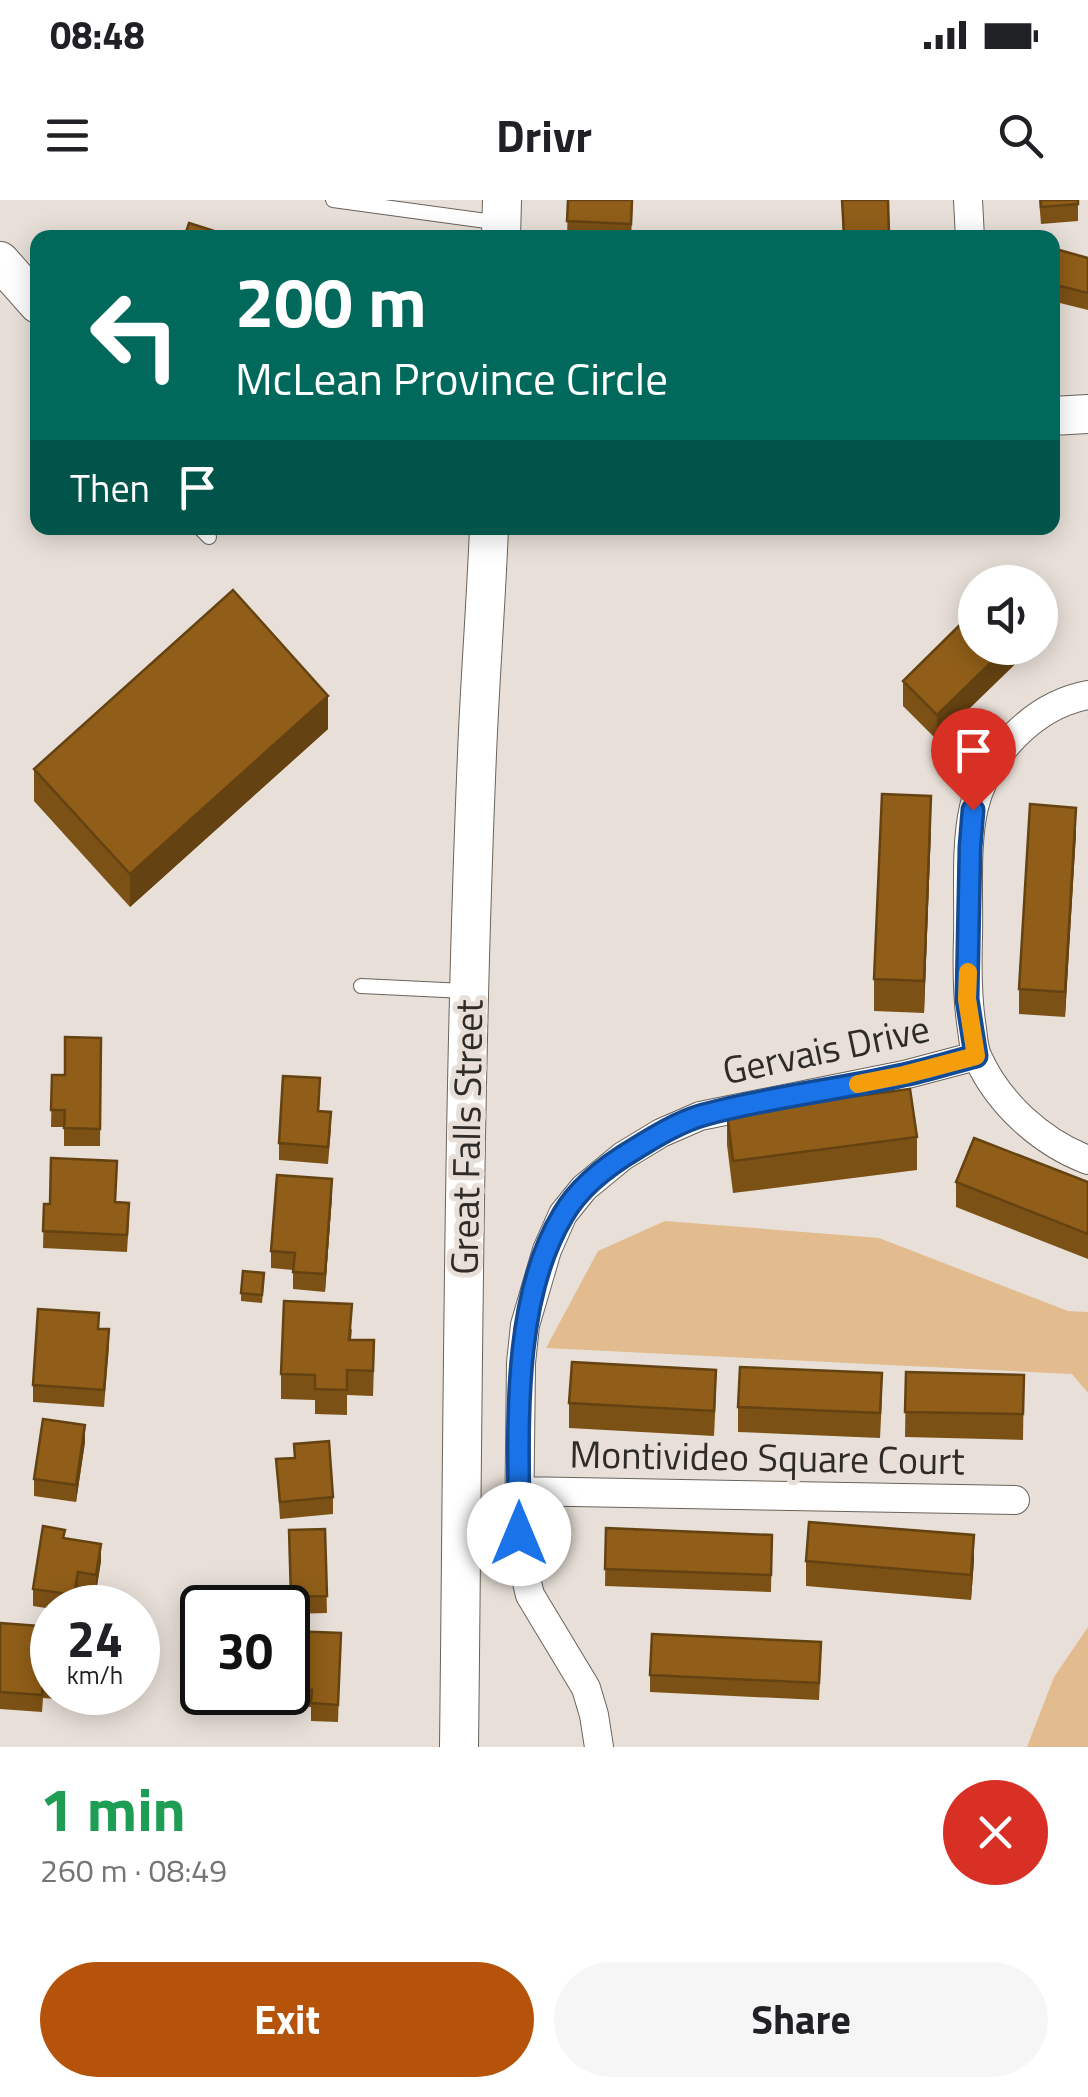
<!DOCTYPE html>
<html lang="en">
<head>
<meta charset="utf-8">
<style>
	body { margin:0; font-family:"Titillium Web",sans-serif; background:#f6f6f6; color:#202124; height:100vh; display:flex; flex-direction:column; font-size:38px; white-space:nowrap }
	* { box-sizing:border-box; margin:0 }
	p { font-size:32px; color:#757577 }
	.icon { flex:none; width:55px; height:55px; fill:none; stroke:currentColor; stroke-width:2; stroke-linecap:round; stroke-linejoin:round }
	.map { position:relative; height:1547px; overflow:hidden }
	.drawer { display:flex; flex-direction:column; background:#fff; flex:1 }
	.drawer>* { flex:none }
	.banner { position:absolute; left:30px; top:30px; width:1030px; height:305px; border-radius:20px; box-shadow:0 5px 25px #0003; background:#00695c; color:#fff; overflow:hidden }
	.buttons { position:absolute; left:958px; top:365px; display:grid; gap:20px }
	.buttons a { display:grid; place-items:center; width:100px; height:100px; border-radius:50%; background:#fff; box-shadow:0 5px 25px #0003; font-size:50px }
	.speed { position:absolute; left:30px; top:1385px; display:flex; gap:20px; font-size:50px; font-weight:700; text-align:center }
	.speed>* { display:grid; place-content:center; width:130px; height:130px; border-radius:50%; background:#fff; box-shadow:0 5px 25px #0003; line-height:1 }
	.speed small { font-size:25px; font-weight:400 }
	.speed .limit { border:5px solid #111; border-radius:15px; background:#fff; color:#111 }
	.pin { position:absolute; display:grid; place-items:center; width:85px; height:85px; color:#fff; margin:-102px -42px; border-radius:50% 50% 50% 0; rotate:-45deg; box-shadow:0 0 10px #0007 }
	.pin .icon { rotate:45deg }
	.me { position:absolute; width:110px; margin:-55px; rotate:0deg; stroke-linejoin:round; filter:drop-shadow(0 0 8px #0008) }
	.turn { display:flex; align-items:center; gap:35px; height:210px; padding:0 40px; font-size:45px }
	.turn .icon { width:130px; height:130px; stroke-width:2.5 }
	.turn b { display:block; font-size:70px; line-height:85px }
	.then { display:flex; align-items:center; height:95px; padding:0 40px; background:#0003; gap:20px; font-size:38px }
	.round { display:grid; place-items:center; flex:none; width:105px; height:105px; border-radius:52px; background:#f6f6f6 }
	.head { display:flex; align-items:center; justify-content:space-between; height:170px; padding:0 40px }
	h1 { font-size:60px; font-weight:700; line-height:75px; color:#1e9e55 }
	.button { display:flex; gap:20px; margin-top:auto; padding:20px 40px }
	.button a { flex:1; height:115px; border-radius:60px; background:#b45309; color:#fff; font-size:40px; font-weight:700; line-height:115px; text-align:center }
	.button a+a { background:#f6f6f6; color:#202124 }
	.status { display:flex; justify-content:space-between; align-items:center; height:70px; padding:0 50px; background:#fff; direction:ltr }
	.status svg { height:28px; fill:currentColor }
	header { display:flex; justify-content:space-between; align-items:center; height:130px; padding:0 40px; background:#fff; font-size:45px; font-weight:700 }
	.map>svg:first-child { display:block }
	.green { fill:#e2bb8f }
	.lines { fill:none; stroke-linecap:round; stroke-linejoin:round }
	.lane-casing { stroke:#6a635b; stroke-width:16 }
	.street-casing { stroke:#6a635b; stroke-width:30 }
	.secondary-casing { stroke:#6a635b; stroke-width:40 }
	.lane { stroke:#fff; stroke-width:14 }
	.street { stroke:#fff; stroke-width:28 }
	.secondary { stroke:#fff; stroke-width:38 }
	.wall { fill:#7c5115 }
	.shaded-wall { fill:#654211 }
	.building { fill:#905e18; stroke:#654211; stroke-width:2.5 }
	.route-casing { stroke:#114b97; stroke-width:25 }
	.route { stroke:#1a73e8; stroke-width:18 }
	.slow { stroke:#f59e0b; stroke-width:18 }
	.labels { text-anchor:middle; stroke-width:10; stroke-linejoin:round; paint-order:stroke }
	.street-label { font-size:38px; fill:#2e2b28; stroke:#e8e0d8 }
</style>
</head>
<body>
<div class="status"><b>08:48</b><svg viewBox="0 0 49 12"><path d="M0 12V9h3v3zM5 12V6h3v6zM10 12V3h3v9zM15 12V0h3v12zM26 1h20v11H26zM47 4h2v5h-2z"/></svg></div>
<header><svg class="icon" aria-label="menu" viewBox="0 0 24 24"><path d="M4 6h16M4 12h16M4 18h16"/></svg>Drivr<svg class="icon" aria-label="search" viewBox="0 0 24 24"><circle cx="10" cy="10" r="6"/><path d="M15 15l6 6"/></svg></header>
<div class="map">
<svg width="1088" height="1547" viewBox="0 0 1088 1547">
	<rect width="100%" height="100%" fill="#e8e0d8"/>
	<path class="green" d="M 665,1021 L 879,1038 L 1068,1111 L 1088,1112 L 1088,1193 L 1072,1174 L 546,1148 L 598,1051 Z
		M 1088,1427 L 1088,1547 L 1027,1547 L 1054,1477 Z"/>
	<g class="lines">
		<defs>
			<path id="lane" d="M 333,0 L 501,23
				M 200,328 L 209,337
				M 361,786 L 465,791"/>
			<path id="street" d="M 968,0 L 970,38
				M 1088,495 C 1034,505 987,554 974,607 C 965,644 969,698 968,737 C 967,768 967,798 972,829 C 973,838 974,850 978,858 C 999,904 1041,942 1088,960
				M 519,1291 L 1015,1300
				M 599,1547 L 594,1515 L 586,1488 L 530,1395 L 523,1366 L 519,1333 L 521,1163 L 525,1125 L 547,1050 L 563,1014 L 584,988 L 623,956 L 661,933 L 700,916 L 904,875 L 976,856"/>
			<path id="secondary" d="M 501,38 L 502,0
				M 0,61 L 38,104
				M 1052,216 L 1088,214
				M 459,1547 C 463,1216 463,885 477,554 C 480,479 486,403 489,328"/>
		</defs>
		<use href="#lane" class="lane-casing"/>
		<use href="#street" class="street-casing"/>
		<use href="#secondary" class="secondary-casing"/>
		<use href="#lane" class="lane"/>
		<use href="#street" class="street"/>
		<use href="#secondary" class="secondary"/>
	</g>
	<path class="wall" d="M 568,0 L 633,0 L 631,38 L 567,38 Z
		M 842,0 L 888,0 L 889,38 L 843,38 Z
		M 1039,0 L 1078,0 L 1078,21 L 1041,24 Z
		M 1052,48 L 1088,58 L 1088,110 L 1052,101 Z
		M 975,410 L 937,540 L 903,506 L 903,481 Z
		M 328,529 L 130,707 L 34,601 L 34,569 Z
		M 931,629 L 924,813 L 874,811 L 874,779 Z
		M 1076,633 L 1065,817 L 1019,814 L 1019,789 Z
		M 101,838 L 100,946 L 64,946 L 64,927 L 51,927 L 52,875 L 65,875 Z
		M 320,895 L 319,911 L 331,929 L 328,964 L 279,960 L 279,943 Z
		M 727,913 L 917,937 L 917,970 L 733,993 L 727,945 Z
		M 956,982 L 1088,982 L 1088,1059 L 956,1007 Z
		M 332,996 L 325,1092 L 293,1089 L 293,1070 L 271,1068 L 271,1051 Z
		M 116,1002 L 129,1020 L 127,1052 L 43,1048 L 44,1004 Z
		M 264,1082 L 262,1103 L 241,1101 L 241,1093 Z
		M 99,1129 L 109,1147 L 104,1207 L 33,1202 L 33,1185 Z
		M 352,1129 L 351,1140 L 374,1165 L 373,1196 L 347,1195 L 347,1215 L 315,1214 L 315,1200 L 281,1199 L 281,1174 Z
		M 906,1172 L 1024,1175 L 1023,1240 L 905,1237 Z
		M 716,1195 L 714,1236 L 569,1228 L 569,1203 Z
		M 882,1198 L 880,1238 L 738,1232 L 738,1207 Z
		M 85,1242 L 76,1302 L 34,1296 L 34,1279 Z
		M 294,1244 L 333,1297 L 333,1314 L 280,1319 L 276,1259 L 294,1258 Z
		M 606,1328 L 772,1335 L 771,1392 L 605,1386 Z
		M 325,1329 L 327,1413 L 291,1414 L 289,1330 Z
		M 65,1338 L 101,1361 L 96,1392 L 78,1389 L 75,1408 L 52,1409 L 33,1406 L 33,1389 Z
		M 974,1360 L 971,1400 L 806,1386 L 806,1361 Z
		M 0,1423 L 52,1427 L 52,1492 L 56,1492 L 56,1499 L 43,1498 L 42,1512 L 0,1509 Z
		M 290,1431 L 341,1433 L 338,1522 L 311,1521 L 311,1507 L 288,1506 Z
		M 821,1459 L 819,1500 L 650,1492 L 650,1475 Z"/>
	<path class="shaded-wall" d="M 1051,404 L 1051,429 L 1040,440 L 1040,415 Z
		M 1006,448 L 1032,448 L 937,540 L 937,515 Z
		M 328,496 L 328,529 L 130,707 L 130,674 Z
		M 931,596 L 931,629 L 924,813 L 924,781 Z
		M 1076,608 L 1076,633 L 1065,817 L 1065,792 Z
		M 332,979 L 332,996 L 325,1092 L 325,1074 Z
		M 85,1225 L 85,1242 L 76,1302 L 76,1285 Z
		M 974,1335 L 974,1360 L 971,1400 L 971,1375 Z
		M 101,1344 L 101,1361 L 96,1392 L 96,1375 Z
		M 78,1372 L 78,1389 L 74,1408 L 74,1395 Z"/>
	<path class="building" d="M 568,0 L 632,0 L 631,24 L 567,21 Z
		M 842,0 L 888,0 L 889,34 L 844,35 Z
		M 1041,0 L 1078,0 L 1078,4 L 1041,7 Z
		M 189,23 L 236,38 L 184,38 Z
		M 1052,48 L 1088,58 L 1088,93 L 1052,84 Z
		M 1017,369 L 1030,382 L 1003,382 Z
		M 233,390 L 328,496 L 130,674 L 34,569 Z
		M 1040,392 L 1051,404 L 1040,415 Z
		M 975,410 L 975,448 L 1006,448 L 937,515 L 903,481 Z
		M 882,594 L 931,596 L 924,781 L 874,779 Z
		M 1030,604 L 1076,608 L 1065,792 L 1019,789 Z
		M 65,837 L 101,838 L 100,929 L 64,928 L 65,910 L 51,910 L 52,875 L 65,875 Z
		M 283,876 L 320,878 L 318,911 L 331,912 L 328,947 L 279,943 Z
		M 910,889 L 917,937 L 733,961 L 727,913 Z
		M 974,938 L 1088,982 L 1088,1034 L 956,982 Z
		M 51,958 L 117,961 L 115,1002 L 129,1003 L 127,1035 L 43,1031 L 44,1004 L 50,1004 Z
		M 277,975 L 332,979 L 325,1074 L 293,1072 L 295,1053 L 271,1051 Z
		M 243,1071 L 264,1073 L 262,1095 L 241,1093 Z
		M 284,1101 L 352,1104 L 349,1140 L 374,1140 L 373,1171 L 347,1170 L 347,1190 L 315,1189 L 315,1175 L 281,1174 Z
		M 38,1109 L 99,1113 L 98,1129 L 109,1129 L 104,1190 L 33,1185 Z
		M 572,1162 L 716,1170 L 714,1211 L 569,1203 Z
		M 740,1167 L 882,1173 L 880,1213 L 738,1207 Z
		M 906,1172 L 1024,1175 L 1023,1214 L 905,1212 Z
		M 43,1219 L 85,1225 L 76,1285 L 34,1279 Z
		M 329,1241 L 333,1297 L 280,1302 L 276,1259 L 295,1258 L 294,1244 Z
		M 809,1322 L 974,1335 L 971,1375 L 806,1361 Z
		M 43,1326 L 65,1330 L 63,1338 L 101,1344 L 96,1375 L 78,1372 L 74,1395 L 33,1389 Z
		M 606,1328 L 772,1335 L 771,1375 L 605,1369 Z
		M 325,1329 L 327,1396 L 291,1397 L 289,1330 Z
		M 0,1423 L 52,1427 L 52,1481 L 43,1480 L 42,1495 L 0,1492 Z
		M 290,1431 L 341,1433 L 338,1505 L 311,1503 L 312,1490 L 288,1489 Z
		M 652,1434 L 821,1442 L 819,1483 L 650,1475 Z"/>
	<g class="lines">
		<defs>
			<path id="route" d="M 519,1334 C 519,1234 510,1103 563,1015 C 579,987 608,965 635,949 C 656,936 679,922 703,915 C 768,897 837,890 903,875 C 928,870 952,862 976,856 L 967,799 L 970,647 L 973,610"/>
		</defs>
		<use href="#route" class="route-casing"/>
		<use href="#route" class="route"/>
		<path class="slow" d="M 858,884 L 904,875 L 976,856 L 967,799 L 968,772"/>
	</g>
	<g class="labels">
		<g class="street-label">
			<text transform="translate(826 850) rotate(-12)" y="13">Gervais Drive</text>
			<text transform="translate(467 937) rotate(-89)" y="13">Great Falls Street</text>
			<text transform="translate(767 1258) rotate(1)" y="13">Montivideo Square Court</text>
		</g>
	</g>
</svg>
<div class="buttons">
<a><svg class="icon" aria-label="sound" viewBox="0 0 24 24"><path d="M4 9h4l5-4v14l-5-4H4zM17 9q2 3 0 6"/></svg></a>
</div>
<div class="speed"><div>24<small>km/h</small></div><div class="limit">30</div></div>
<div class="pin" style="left:973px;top:610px;background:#d93025"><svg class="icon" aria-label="arrive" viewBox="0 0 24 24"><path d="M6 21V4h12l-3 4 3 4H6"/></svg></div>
<svg class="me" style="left:519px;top:1334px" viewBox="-20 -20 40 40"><circle r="19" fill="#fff"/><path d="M0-13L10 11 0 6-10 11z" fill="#1a73e8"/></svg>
<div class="banner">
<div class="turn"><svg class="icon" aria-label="left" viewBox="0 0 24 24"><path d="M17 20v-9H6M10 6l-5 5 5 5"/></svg><div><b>200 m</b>McLean Province Circle</div></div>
<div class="then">Then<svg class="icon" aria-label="arrive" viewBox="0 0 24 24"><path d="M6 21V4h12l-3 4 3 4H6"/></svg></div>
</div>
</div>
<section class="drawer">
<div class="head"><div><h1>1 min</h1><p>260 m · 08:49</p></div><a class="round" style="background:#d93025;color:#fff"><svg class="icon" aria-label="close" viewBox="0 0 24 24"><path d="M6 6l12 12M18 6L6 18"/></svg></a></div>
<div class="button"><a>Exit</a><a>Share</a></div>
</section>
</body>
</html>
